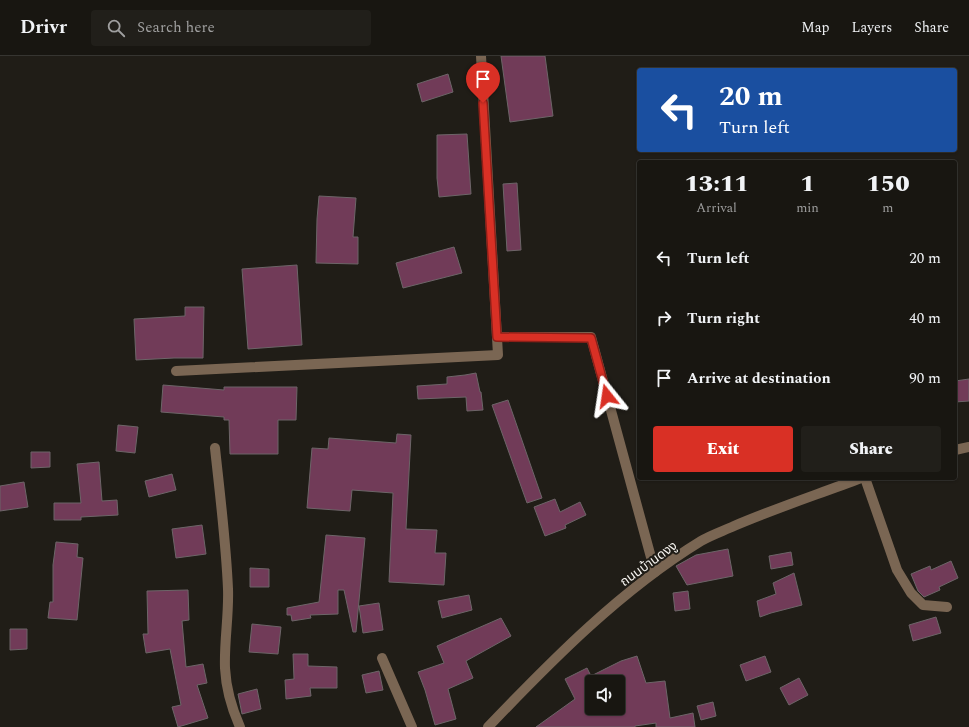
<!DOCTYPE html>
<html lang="en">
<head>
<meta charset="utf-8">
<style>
	body { margin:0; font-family:Spectral,"Noto Sans Thai",serif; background:#211f1a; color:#f1f3f6; height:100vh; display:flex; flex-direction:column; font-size:15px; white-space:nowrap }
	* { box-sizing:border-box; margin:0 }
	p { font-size:13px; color:#9f9f9f }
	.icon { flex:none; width:22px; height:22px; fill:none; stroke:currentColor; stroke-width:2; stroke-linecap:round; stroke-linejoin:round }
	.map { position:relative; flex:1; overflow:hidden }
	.details { position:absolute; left:637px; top:104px; width:320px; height:320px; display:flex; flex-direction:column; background:#181611; border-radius:4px; box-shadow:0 1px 3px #0004,0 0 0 1px #363531 }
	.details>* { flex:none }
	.guide { position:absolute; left:637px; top:12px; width:320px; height:84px; border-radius:4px; box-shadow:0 1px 3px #0004,0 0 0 1px #363531; background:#1a4fa0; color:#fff; overflow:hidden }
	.controls { position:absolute; left:585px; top:619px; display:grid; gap:8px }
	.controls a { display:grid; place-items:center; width:40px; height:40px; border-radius:4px; background:#181611; box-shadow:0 1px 3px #0004,0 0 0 1px #363531; font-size:20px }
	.pin { position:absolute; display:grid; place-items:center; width:34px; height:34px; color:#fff; margin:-41px -17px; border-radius:50% 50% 50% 0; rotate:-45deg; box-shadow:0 0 4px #0007 }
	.pin .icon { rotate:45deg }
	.me { position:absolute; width:44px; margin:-22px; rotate:345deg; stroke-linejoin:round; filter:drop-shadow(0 0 3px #0008) }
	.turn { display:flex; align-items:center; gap:14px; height:84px; padding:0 16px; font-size:18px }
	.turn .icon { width:52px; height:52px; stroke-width:2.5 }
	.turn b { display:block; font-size:28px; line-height:34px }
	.eta { display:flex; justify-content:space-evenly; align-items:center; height:68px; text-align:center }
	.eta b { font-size:24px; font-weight:800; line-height:28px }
	.primary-button { display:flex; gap:8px; margin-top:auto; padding:8px 16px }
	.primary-button a { flex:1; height:46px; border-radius:4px; background:#d93025; color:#fff; font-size:16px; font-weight:800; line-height:46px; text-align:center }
	.primary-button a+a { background:#211f1a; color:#f1f3f6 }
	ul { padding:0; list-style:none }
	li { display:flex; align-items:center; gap:12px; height:60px; padding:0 16px }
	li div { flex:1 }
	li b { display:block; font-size:15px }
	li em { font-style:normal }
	header { display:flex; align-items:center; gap:24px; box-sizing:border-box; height:56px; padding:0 20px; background:#181611; border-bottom:1px solid #363531 }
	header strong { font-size:19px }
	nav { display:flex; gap:22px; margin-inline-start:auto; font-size:14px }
	.search { width:280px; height:36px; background:#211f1a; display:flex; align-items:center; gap:10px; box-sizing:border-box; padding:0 14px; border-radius:4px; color:#9f9f9f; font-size:15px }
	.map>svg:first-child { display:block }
	.building { fill:#713b58; stroke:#6d6568; fill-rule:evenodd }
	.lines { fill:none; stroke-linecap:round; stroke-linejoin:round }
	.minor { stroke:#7a6653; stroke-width:10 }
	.tertiary { stroke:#7a6653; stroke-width:10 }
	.route-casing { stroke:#8d1f18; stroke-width:10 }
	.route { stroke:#d93025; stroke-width:7 }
	.labels { text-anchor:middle; stroke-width:4; stroke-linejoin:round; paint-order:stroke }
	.street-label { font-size:13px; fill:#f6f4f0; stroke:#201d17 }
</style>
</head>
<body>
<header>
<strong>Drivr</strong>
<div class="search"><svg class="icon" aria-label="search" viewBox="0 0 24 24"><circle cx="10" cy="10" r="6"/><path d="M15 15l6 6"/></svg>Search here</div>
<nav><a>Map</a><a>Layers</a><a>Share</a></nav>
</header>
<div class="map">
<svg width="969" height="671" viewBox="0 0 969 671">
	<rect width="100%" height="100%" fill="#201d17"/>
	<path class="building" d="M 501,0 L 545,0 L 553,60 L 510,66 Z
		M 448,18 L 453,36 L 422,46 L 417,28 Z
		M 467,78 L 471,138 L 439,141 L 437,122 L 437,79 Z
		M 517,127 L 521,194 L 507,195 L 503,128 Z
		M 319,140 L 356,142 L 353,181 L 358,181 L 358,208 L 316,207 L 317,163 Z
		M 454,191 L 462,217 L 403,232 L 396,207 Z
		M 297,209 L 302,289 L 248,293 L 242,213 Z
		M 185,251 L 204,251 L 203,302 L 174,302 L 136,304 L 134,263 L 185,260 Z
		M 476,317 L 480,336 L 481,336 L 483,354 L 467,355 L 466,341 L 418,343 L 417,330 L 447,328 L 447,321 L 465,319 Z
		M 969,323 L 969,345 L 955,346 L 955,325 Z
		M 163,329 L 224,334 L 224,331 L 297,331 L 296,364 L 278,364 L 278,398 L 230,398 L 229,364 L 224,364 L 224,361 L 161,356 Z
		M 508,344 L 542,442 L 527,447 L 492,349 Z
		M 118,369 L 138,371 L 135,397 L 116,395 Z
		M 397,378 L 411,379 L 406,473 L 437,474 L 435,497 L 446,497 L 444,529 L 389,526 L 393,437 L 352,434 L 350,455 L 307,452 L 312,392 L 328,393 L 329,382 L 396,387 Z
		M 31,396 L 50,396 L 50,411 L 31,412 Z
		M 99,406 L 102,445 L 117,444 L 118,459 L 81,461 L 81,464 L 54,464 L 54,447 L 81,447 L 77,408 Z
		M 172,418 L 176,434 L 149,441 L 145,425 Z
		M 24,426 L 28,451 L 0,455 L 0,430 Z
		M 555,443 L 560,456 L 580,446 L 586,459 L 565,469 L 566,472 L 545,480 L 534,451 Z
		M 202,469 L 206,498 L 176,502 L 172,473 Z
		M 326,479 L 365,482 L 356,576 L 353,576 L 344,534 L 338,534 L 338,558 L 310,559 L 311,562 L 292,565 L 291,559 L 287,559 L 287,552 L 319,546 Z
		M 56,486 L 78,488 L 77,501 L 83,502 L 77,564 L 48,562 L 50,546 L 53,546 L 53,509 Z
		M 728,493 L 733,520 L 687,529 L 676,510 L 696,499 Z
		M 791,496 L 793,509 L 771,513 L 769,500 Z
		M 951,505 L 958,522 L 939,531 L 940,534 L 924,541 L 918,535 L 911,518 L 930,510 L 931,514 Z
		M 250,512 L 269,513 L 269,531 L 250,531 Z
		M 794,517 L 802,549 L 771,557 L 760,561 L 757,545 L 776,538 L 773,527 Z
		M 188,534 L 189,564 L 182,565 L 186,611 L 203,608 L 207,627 L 197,629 L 208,662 L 178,671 L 172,651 L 181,649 L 170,593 L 146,597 L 143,578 L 148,578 L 147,535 Z
		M 688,535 L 690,553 L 675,555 L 673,537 Z
		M 469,539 L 472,554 L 442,562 L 438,545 Z
		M 379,547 L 383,574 L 363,577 L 359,550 Z
		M 936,561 L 941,577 L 913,585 L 909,569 Z
		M 501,562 L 511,580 L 466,605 L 473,622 L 448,633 L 456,663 L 435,669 L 425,634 L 418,616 L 444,607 L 437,590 Z
		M 252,568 L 281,571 L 278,598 L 249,596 Z
		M 10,573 L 27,573 L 27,593 L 10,594 Z
		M 293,598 L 308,598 L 308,610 L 337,611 L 337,632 L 310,632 L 311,640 L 286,643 L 285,624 L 294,623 Z
		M 637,600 L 646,627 L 665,625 L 670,662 L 693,657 L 695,671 L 656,671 L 656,667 L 635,670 L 635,671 L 536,671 L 575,643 L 565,623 L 587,612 L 591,620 L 621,605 ZM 592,626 L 618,626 L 618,652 L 592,652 Z
		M 765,600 L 771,616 L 746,625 L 740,609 Z
		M 379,615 L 383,634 L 366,637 L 362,619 Z
		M 799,622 L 808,639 L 789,649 L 780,632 Z
		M 257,633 L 261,653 L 242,658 L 238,638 Z
		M 713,646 L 716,660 L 701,664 L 697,650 Z"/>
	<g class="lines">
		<path class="minor" d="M 497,281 L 591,281 L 655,516
			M 176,315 L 498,299 L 481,0
			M 215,392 C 220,439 226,486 228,533 C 229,559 224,586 225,612 C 226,632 232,653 240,671
			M 865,422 L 897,514 L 911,537 L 923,549 L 947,551
			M 382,602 L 412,671"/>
		<path class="tertiary" d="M 955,394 L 969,391
			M 488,671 C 553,603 621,534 701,485 C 711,479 723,475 734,470 C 776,452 819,438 861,422"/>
	</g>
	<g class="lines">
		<defs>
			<path id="route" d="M 483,47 L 497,281 L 591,282 L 607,340"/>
		</defs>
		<use href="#route" class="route-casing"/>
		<use href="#route" class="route"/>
	</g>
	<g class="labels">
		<g class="street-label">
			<text transform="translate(648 507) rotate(-36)" y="5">ถนนบ้านดงงู</text>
		</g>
	</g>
</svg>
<div class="controls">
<a><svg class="icon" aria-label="sound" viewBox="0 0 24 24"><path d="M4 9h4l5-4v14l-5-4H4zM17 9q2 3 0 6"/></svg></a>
</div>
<div class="pin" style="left:483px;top:47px;background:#d93025"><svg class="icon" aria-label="arrive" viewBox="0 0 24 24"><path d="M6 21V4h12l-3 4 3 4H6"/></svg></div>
<svg class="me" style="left:607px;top:340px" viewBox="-20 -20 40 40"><path d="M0-17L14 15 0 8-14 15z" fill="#d93025" stroke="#fff" stroke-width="4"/></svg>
<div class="guide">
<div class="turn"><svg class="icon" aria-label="left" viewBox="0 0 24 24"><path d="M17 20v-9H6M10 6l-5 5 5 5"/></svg><div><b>20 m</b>Turn left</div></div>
</div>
<section class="details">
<div class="eta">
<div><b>13:11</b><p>Arrival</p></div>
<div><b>1</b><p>min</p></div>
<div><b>150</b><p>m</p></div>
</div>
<ul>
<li><svg class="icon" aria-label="left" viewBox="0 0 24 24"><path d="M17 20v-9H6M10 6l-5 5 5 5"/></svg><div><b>Turn left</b></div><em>20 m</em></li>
<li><svg class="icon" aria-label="right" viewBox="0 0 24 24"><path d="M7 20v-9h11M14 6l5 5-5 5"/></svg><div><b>Turn right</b></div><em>40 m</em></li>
<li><svg class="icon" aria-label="arrive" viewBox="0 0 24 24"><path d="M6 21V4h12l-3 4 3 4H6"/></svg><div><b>Arrive at destination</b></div><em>90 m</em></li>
</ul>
<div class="primary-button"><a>Exit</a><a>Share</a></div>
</section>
</div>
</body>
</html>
